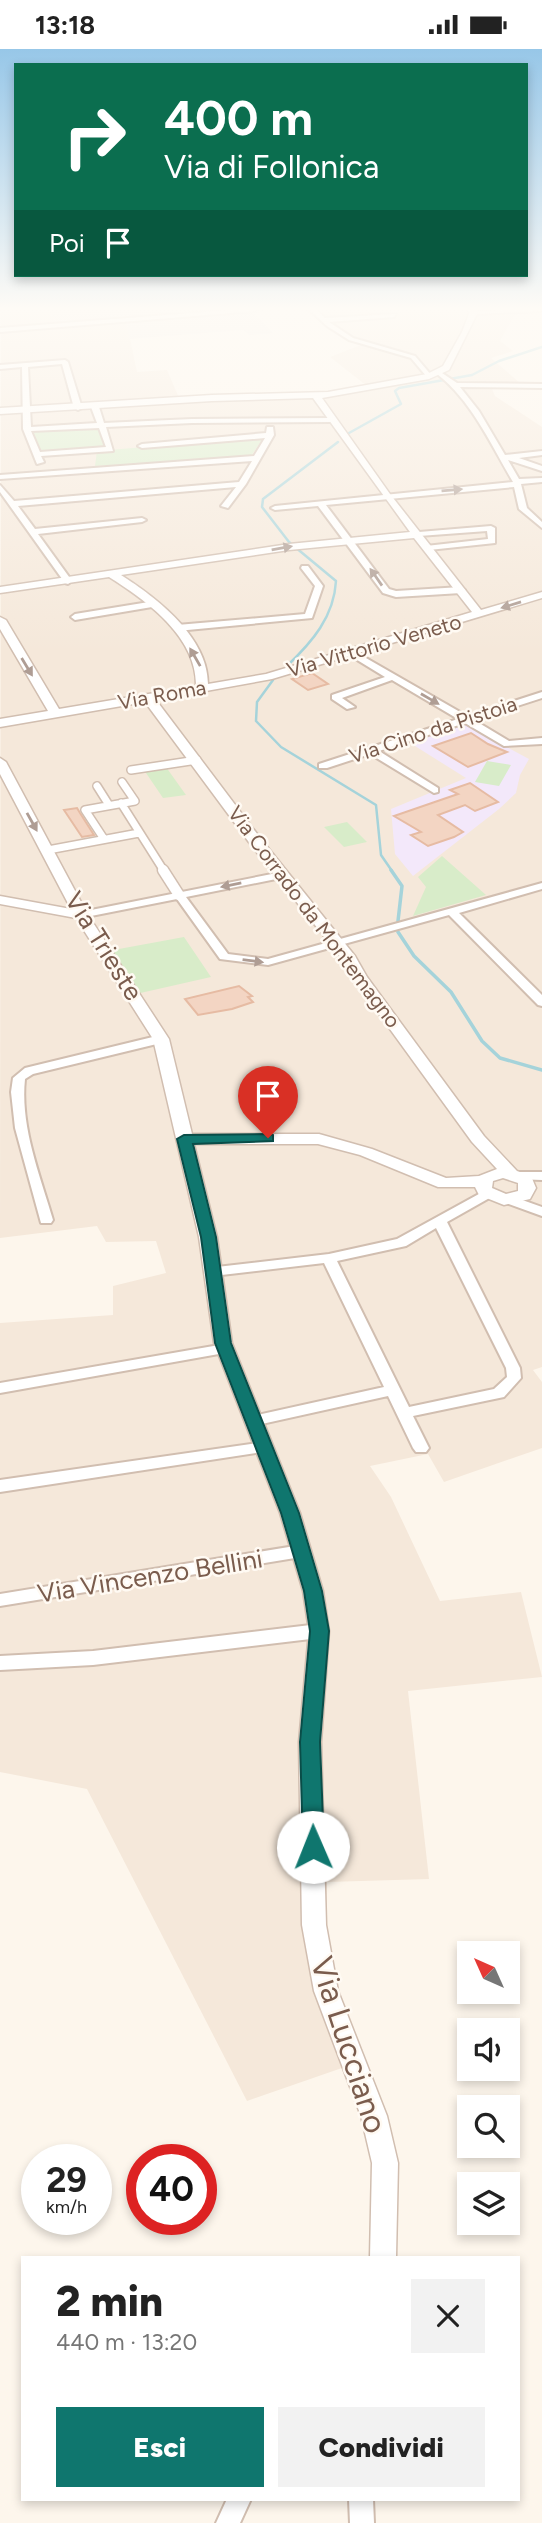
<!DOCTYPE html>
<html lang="it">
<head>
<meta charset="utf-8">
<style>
	body { margin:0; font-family:Figtree,sans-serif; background:#f2f2f2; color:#222; height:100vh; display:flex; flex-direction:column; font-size:26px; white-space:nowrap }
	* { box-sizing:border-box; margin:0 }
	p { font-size:23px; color:#767676 }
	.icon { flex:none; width:38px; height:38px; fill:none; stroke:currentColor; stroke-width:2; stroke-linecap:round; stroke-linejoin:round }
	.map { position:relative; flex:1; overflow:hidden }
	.side { position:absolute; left:21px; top:2207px; width:499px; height:245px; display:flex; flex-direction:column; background:#fff; border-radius:0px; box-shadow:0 4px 10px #0003 }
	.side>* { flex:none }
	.hud { position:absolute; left:14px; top:14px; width:514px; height:214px; border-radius:0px; box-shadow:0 4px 10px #0003; background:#0b6e4f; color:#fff; overflow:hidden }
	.needle { width:46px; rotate:315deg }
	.buttons { position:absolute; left:457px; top:1892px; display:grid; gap:14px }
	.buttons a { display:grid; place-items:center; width:63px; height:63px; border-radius:0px; background:#fff; box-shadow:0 4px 10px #0003; font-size:35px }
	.speed { position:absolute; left:21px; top:2095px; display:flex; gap:14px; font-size:35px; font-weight:700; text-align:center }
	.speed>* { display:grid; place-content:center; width:91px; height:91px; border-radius:50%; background:#fff; box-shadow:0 4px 10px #0003; line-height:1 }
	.speed small { font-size:18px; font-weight:400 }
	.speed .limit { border:10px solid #d22; background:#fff; color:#111 }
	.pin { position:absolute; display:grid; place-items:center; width:60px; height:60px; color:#fff; margin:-72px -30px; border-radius:50% 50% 50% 0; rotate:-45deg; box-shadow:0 0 7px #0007 }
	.pin .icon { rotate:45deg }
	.me { position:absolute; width:77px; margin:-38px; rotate:359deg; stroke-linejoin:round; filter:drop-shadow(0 0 5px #0008) }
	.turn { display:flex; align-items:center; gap:24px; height:147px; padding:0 35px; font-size:32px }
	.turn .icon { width:91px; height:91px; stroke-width:2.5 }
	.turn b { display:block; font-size:49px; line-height:60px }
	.then { display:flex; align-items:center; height:66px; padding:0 35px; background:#0003; gap:14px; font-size:26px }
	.round { display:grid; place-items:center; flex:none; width:74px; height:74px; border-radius:0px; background:#f2f2f2 }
	.head { display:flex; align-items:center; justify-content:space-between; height:119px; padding:0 35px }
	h1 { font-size:42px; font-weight:800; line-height:52px }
	.action { display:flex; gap:14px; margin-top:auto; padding:14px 35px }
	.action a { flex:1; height:80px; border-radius:0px; background:#0f766e; color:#fff; font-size:28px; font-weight:800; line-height:80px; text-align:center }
	.action a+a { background:#f2f2f2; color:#222 }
	.status { display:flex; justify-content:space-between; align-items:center; height:49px; padding:0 35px; background:#fff; direction:ltr }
	.status svg { height:19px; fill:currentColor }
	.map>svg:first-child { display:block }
	.residential { fill:#f5e8da }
	.industrial { fill:#efe9e4 }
	.education { fill:#f3e8fa }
	.green { fill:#d8ecc9 }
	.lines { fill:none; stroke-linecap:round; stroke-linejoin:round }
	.stream-far1 { stroke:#a5d3da; stroke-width:2.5 }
	.stream { stroke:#a5d3da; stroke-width:3.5 }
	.building { fill:#f3d5c3; stroke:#e6bba3; stroke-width:2 }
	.pedestrian-far1-casing { stroke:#d1beb0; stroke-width:10 }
	.pedestrian-casing { stroke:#d1beb0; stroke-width:13 }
	.minor-casing { stroke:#d1beb0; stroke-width:4 }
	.tertiary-casing { stroke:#d1beb0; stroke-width:3 }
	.pedestrian-far1 { stroke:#fff; stroke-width:7 }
	.pedestrian { stroke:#fff; stroke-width:10 }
	.minor { fill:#fff; fill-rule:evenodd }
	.tertiary { fill:#fff; fill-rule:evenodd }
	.oneway { fill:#af9d94 }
	.route { fill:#0f766e; stroke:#0a4d48; stroke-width:2 }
	.labels { text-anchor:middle; stroke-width:5; stroke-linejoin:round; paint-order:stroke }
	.far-street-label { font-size:21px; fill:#7a5c4d; stroke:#fffaf3 }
	.street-label { font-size:26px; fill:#7a5c4d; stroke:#fffaf3 }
	.near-street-label { font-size:32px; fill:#7a5c4d; stroke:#fffaf3 }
</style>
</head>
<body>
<div class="status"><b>13:18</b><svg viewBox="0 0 49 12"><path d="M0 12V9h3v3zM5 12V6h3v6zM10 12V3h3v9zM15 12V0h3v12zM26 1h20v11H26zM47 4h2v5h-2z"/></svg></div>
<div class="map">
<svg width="542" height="2474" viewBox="0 0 542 2474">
	<rect width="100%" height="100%" fill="#fdf6ec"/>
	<path class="residential" d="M 1,257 L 45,257 L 59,277 L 126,271 L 137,323 L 167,321 L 179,349 L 316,345 L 367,337 L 330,308 L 361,296 L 342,288 L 300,257 L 475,257 L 488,262 L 542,257 L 542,262 L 516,263 L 500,292 L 513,302 L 491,309 L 527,340 L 492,340 L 495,347 L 542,378 L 542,1318 L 533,1321 L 542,1333 L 542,1399 L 444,1433 L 428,1405 L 370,1417 L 391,1448 L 440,1552 L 521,1543 L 542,1628 L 408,1642 L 429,1830 L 327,1833 L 327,1911 L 365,2011 L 247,2052 L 87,1740 L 0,1723 L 0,1274 L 113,1266 L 113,1237 L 166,1224 L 156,1192 L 106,1193 L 97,1177 L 0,1189 Z"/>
	<path class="industrial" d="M 45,257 L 271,257 L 255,266 L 273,284 L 250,286 L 243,281 L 129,290 L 126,272 L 59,277 Z"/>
	<path class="education" d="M 462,674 L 529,710 L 520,726 L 516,744 L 499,760 L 413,827 L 395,805 L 391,760 L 466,729 L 407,692 Z"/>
	<path class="green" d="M 100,378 L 108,399 L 40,404 L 33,382 Z
		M 264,388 L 251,407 L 95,417 L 97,402 Z
		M 487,712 L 511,716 L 499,737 L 475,733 Z
		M 166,718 L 186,746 L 163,749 L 144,721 Z
		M 347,773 L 367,793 L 344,798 L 324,778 Z
		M 442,807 L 486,846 L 413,867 L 426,838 L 418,828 Z
		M 184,888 L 211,928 L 136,945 L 108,902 Z"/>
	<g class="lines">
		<path class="stream-far1" d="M 349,384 L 401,355 L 395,342 L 399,339 L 472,326 L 499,312 L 542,298
			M 287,617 C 312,593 334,568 336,532 L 289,493 L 262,458 L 263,450 L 338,393
			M 273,631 L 257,653 L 256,672 L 281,698 L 376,756 L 381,806 L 392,822"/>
		<path class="stream" d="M 391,821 L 402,837 L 398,872
			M 398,883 L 414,907 L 451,943 L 482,992 L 500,1009 L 542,1021"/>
	</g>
	<path class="building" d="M 312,624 L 328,635 L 308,641 L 292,630 Z
		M 471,684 L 488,695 L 507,703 L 468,718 L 433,697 Z
		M 470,734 L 498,753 L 475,762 L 465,756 L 438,766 L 463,783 L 454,788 L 428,797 L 411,786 L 421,783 L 394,767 L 458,745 L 450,741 Z
		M 77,759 L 80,764 L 94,786 L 82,788 L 64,761 Z
		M 239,937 L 252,947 L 248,948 L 253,953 L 232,960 L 198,966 L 185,950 Z"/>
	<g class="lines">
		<defs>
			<path id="pedestrian-far1" d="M 131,721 L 197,711
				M 97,737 L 109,756
				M 121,754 L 164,822
				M 104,790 L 85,761 L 135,752 L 122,733
				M 48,801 L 139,784"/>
			<path id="pedestrian" d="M 163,821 L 179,846"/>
			<path id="minor" d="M 305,257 L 312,257 L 325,269 L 396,265 L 394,268 L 329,273 L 353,289 L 415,307 L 432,327 L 427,328 L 411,309 L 349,291 L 327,277 Z
				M 542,258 L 542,262 L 473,265 L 470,263 Z
				M 257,259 L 255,262 L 0,283 L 0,279 Z
				M 65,311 L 68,313 L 82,359 L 78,361 L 74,359 L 62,315 L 28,318 L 31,378 L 97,374 L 91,358 L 95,356 L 99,358 L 104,374 L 192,370 L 332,369 L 336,371 L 332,373 L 192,374 L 106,378 L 113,402 L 41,407 L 44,413 L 37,415 L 23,380 L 22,318 L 0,320 L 0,316 ZM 99,379 L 106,398 L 40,403 L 31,382 Z
				M 439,322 L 457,334 L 542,335 L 542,339 L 460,338 L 479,362 L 505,406 L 542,402 L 542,406 L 519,409 L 542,417 L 542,422 L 508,411 L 519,430 L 542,429 L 542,433 L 521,435 L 527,459 L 542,473 L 542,479 L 519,460 L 514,438 L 326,456 L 389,540 L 396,542 L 461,538 L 465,541 L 461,544 L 396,548 L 383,544 L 318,457 L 275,461 L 271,459 L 275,457 L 513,433 C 491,396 472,352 437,325 Z
				M 267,378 L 273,378 L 274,386 L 246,435 L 228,459 L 221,457 L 236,438 L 18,457 L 35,480 L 142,469 L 146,471 L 142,473 L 38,485 L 72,532 L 68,535 L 65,534 L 0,443 L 0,436 L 14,452 L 239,433 L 252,412 L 0,430 L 0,426 L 254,407 L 265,389 L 142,399 L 138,397 L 142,395 L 266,384 Z
				M 491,477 L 495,479 L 495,494 L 429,501 L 426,501 L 426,497 L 488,490 L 487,482 L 419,487 L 415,485 L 419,483 Z
				M 302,517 L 308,517 L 323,537 L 312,569 L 177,582 L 173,579 L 177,576 L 305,565 L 315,537 L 301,519 Z
				M 155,552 L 159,555 L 158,557 L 75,571 L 71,568 L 75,565 Z
				M 352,601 L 467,667 L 542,643 L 542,649 L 474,671 L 509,692 L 542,689 L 542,695 L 504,697 L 465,674 L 379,702 L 438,739 L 438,743 L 434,744 L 370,705 L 327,719 L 319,719 L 319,715 L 458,670 L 392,631 L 342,649 L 355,658 L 347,660 L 332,650 L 332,646 L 385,628 L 349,606 L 349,602 Z
				M 282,823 L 287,826 L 286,828 L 186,848 L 228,905 L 268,910 L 542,834 L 542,840 L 459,864 L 542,946 L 542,957 L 538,956 L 449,866 L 268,916 L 220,910 L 177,850 L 81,869 L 75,866 L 81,863 Z
				M 161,986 L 167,990 L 165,993 L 33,1025 L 25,1030 C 20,1078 40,1126 53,1171 L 51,1174 L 41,1174 L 15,1079 L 11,1043 L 13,1029 L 25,1019 Z
				M 520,1123 L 542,1123 L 542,1131 L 515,1130 L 513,1127 Z
				M 488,1140 L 495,1144 L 493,1147 L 447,1173 L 520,1319 L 521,1329 L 504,1348 L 413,1367 L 429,1399 L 426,1403 L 416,1403 L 413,1399 L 388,1347 L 253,1377 L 248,1376 L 245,1372 L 248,1368 L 253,1367 L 384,1338 L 324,1214 L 213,1227 L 208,1225 L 206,1222 L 208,1219 L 329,1205 L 397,1190 ZM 436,1179 L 506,1319 L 507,1328 L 494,1340 L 409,1358 L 337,1212 L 406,1197 Z
				M 511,1147 L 542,1158 L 542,1167 L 506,1154 L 504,1151 Z
				M 225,1295 L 230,1297 L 232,1300 L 230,1303 L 0,1344 L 0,1334 Z
				M 264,1393 L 269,1394 L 272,1398 L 269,1402 L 0,1443 L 0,1431 Z
				M 301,1496 L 307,1498 L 309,1502 L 307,1506 L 301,1508 L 0,1557 L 0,1545 Z
				M 319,1575 L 325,1577 L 327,1582 L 325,1587 L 319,1589 L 93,1616 L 0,1621 L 0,1607 L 93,1602 Z
				M 227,2450 L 251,2450 L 240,2474 L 216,2474 Z
				M 349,2450 L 373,2450 L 374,2474 L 350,2474 Z"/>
			<path id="tertiary" d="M 468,257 L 476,257 L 477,265 L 449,321 L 429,330 L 322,349 L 390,445 L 481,561 L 542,543 L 542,549 L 272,630 L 156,651 L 261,790 L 355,907 L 367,928 L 484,1087 L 517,1122 L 531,1127 L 536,1139 L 530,1150 L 504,1156 L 479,1146 L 475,1138 L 438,1138 L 360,1106 L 318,1095 L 194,1095 L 217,1188 L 232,1294 L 300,1464 L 323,1542 L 329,1582 L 321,1693 L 326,1876 L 338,1942 L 387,2067 L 398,2114 L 396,2208 L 370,2208 L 372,2114 L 361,2067 L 314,1942 L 302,1876 L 299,1693 L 309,1582 L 303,1542 L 280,1464 L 214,1294 L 199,1188 L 153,990 L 76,869 L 0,855 L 0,847 L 71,860 L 0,725 L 0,709 L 6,713 L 88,866 L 169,990 L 192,1085 L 319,1085 L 372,1100 L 446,1129 L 479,1127 L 497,1120 L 472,1093 L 355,932 L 343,911 L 251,796 L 145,653 L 0,678 L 0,670 L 48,662 L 0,580 L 0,568 L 6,571 L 59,660 L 196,637 C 197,588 147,552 109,528 L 0,544 L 0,538 L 289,495 L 410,483 L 313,349 L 212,352 L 0,365 L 0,359 L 212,346 L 328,343 L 427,325 L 443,317 L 462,283 L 469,265 ZM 414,489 L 472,563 L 266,625 L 208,635 C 208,588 157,549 121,526 L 289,501 ZM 503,1129 L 518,1134 L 518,1142 L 506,1145 L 492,1139 L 493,1132 Z"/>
		</defs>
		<use href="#pedestrian-far1" class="pedestrian-far1-casing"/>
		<use href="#pedestrian" class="pedestrian-casing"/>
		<use href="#minor" class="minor-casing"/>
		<use href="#tertiary" class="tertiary-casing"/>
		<use href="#pedestrian-far1" class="pedestrian-far1"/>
		<use href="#pedestrian" class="pedestrian"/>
		<use href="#minor" class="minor"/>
		<use href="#tertiary" class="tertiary"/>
	</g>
	<defs><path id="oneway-solid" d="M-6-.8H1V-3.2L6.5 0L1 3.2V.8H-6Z" transform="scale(1.75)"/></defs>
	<g class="oneway">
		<use href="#oneway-solid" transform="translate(452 441) rotate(-5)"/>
		<use href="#oneway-solid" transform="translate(282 499) rotate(-10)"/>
		<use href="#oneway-solid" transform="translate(376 528) rotate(-125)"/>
		<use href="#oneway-solid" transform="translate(511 556) rotate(163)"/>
		<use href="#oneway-solid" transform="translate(195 608) rotate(-120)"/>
		<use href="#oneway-solid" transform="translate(27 618) rotate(59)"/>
		<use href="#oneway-solid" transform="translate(430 650) rotate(30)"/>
		<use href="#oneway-solid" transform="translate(32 773) rotate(61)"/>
		<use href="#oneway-solid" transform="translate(231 836) rotate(169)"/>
		<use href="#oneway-solid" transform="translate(253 912) rotate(7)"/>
	</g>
	<linearGradient id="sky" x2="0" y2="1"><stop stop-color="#97c7e8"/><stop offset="0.43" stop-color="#fefbf6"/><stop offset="1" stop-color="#fefbf6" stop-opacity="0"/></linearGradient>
	<rect width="542" height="604" fill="url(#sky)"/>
	<path class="route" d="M 268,1085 L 273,1086 L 273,1092 L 193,1095 L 216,1188 L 231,1294 L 299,1464 L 322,1542 L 329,1582 L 320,1693 L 324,1798 L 320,1805 L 313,1807 L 306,1805 L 303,1798 L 300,1693 L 310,1582 L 304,1542 L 281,1464 L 215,1294 L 201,1188 L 177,1090 L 184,1086 Z"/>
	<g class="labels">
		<g class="far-street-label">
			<text transform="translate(374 597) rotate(-16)" y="7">Via Vittorio Veneto</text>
			<text transform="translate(162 646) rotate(-10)" y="7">Via Roma</text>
			<text transform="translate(433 681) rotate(-18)" y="7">Via Cino da Pistoia</text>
			<text transform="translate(314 868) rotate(53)" y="7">Via Corrado da Montemagno</text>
		</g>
		<g class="street-label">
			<text transform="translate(104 897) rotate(58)" y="9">Via Trieste</text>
			<text transform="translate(150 1527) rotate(-9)" y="9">Via Vincenzo Bellini</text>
		</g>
		<g class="near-street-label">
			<text transform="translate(349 1996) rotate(72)" y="11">Via Lucciano</text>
		</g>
	</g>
</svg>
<div class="buttons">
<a><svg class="needle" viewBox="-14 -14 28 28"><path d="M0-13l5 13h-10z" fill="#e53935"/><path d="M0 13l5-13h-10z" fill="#767676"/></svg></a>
<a><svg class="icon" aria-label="sound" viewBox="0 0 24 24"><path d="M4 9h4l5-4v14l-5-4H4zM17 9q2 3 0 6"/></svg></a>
<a><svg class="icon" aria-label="search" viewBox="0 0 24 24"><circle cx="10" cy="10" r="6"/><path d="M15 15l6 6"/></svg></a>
<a><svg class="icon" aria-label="layers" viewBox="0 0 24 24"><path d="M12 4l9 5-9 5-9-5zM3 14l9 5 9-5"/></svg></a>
</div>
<div class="speed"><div>29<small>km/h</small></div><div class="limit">40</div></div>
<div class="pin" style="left:268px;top:1089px;background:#d93025"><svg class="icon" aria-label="arrive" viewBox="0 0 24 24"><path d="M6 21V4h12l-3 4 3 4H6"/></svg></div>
<svg class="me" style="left:313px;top:1798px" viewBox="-20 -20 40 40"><circle r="19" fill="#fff"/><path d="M0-13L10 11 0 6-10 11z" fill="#0f766e"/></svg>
<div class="hud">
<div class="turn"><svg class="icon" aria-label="right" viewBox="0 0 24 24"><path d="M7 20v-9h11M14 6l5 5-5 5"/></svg><div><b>400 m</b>Via di Follonica</div></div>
<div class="then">Poi<svg class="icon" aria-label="arrive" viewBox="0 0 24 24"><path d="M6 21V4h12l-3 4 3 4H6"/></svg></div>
</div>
<section class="side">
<div class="head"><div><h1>2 min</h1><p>440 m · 13:20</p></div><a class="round"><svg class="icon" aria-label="close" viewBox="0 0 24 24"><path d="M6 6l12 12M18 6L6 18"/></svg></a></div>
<div class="action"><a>Esci</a><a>Condividi</a></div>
</section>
</div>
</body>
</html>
